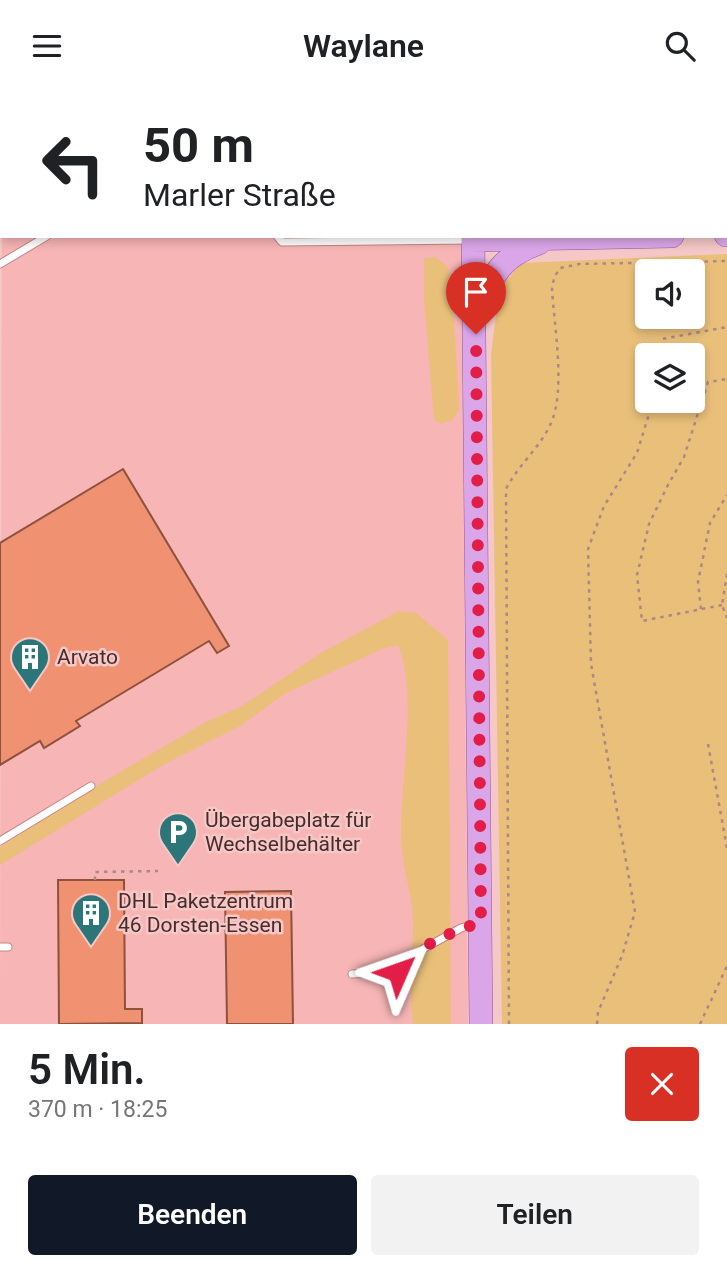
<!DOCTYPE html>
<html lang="de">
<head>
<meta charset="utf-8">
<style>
	body { margin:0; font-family:Roboto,sans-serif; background:#f2f2f2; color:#202124; height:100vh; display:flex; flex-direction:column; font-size:26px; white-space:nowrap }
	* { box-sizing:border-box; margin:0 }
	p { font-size:23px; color:#757577 }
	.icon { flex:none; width:38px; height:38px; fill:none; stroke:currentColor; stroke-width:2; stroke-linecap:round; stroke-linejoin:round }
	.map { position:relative; height:933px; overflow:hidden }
	.sheet { display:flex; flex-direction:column; background:#fff; flex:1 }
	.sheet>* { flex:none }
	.hud { position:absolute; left:0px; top:0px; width:728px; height:147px; box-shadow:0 4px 10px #0003; background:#fff; color:#202124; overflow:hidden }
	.controls { position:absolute; left:635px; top:168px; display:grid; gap:14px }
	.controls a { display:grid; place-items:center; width:70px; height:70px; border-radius:7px; background:#fff; box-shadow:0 4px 10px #0003; font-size:35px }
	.pin { position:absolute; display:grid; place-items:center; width:60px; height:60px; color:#fff; margin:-72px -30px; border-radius:50% 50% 50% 0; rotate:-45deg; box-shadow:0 0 7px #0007 }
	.pin .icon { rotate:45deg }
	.me { position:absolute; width:77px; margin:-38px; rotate:47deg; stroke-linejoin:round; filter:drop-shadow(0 0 5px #0008) }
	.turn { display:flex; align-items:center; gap:24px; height:147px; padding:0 28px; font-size:32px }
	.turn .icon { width:91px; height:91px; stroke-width:2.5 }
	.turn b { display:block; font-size:49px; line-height:60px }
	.round { display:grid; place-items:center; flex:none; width:74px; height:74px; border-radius:7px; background:#f2f2f2 }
	.summary { display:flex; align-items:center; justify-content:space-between; height:119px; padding:0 28px }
	h1 { font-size:42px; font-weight:600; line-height:52px }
	.action { display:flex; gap:14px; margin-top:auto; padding:14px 28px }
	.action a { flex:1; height:80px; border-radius:7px; background:#111827; color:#fff; font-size:28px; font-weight:600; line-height:80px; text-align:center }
	.action a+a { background:#f2f2f2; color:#202124 }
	header { display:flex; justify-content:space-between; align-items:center; height:91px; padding:0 28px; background:#fff; font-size:32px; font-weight:600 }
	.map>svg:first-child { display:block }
	.built { fill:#f7b5b5 }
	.green { fill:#e9bf7a; fill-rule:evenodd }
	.building { fill:#f09172; stroke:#8d513d; stroke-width:2 }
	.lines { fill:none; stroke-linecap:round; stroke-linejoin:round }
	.lane-casing { stroke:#c98283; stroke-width:9 }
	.primary-casing { stroke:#97549b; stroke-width:24 }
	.path { stroke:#ae8787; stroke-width:2.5; stroke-dasharray:3.5 5; stroke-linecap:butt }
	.lane { stroke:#fff; stroke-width:7 }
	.primary { stroke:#daa6e8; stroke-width:23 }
	.route { stroke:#e11d48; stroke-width:12; stroke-dasharray:0 21.6 }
	.labels { text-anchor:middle; stroke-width:5; stroke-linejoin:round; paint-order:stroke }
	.poi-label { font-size:21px; fill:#482b2b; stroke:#f5c8c7; text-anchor:start }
</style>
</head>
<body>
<header><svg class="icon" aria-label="menu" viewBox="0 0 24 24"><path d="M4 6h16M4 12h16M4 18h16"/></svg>Waylane<svg class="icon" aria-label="search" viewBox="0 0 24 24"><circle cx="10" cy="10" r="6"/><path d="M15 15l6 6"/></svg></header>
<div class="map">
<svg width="727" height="933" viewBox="0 0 727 933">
	<rect width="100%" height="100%" fill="#f5c8c7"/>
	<path class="built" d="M 345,0 L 464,0 L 464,2 L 337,2 Z
		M 2,100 L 2,145 L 466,145 L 462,245 L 468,933 L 0,933 Z"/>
	<path class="green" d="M 500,0 L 705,0 L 707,2 L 501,2 Z
		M 727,163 L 727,933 L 502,933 L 491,264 L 499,199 L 521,172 ZM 648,180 L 693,180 L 693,226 L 648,226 ZM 648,264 L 693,264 L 693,310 L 648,310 Z
		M 435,166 L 447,175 L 452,193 L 459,318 L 453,328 L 441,333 L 434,329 L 424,206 L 424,167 Z
		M 399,520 L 416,522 L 448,549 L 451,933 L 413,933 C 408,897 414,861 413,826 C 411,797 400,769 401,740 C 401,689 418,598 398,554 L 382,558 L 286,602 L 240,635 L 163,674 L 0,774 L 0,756 L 79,705 L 206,631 L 242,615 L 321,562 Z"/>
	<path class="building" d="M 123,378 L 229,555 L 217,562 L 209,550 L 76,630 L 80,635 L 44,657 L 40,650 L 0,674 L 0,452 Z
		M 58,789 L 124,789 L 125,918 L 142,918 L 142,932 L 59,933 Z
		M 291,800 L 293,933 L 227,933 L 225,801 Z"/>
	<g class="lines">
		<defs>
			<path id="lane" d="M 277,145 L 282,151 L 470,149
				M 0,173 L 47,145
				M 0,750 L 91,695
				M 0,856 L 8,856
				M 352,883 L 398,881 L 419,865 L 423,858 L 461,837 L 477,832"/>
			<path id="primary" d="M 473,0 L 473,2
				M 726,0 L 727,1
				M 173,2 L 179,0
				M 0,64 L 2,63
				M 726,144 L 727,144
				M 473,145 L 481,933
				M 473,149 L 672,145
				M 481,220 C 490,183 503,165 539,152"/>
		</defs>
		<use href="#lane" class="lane-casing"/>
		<use href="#primary" class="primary-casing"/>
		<path class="path" d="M 660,264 L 662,248 L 727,236
			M 727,483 L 722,514 L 727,527
			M 722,514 L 642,530 L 637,484 L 649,433 L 668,394 L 684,366 L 708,291 L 727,288
			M 701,518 L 698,491 L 710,432 L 727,404
			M 708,653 L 727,757
			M 95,789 L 95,781 L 158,780
			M 509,933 L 506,398 C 518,374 540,357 551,332 C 566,299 554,234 552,198 L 554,187 L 560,177 L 579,173 L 727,170
			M 597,933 L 598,921 L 622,865 L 635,821 L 591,573 L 588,458 L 604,415 L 637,362 L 653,310
			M 700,933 L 727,875"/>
		<use href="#lane" class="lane"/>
		<use href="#primary" class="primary"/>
	</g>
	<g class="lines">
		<path class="route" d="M 398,881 C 410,875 415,867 423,858 C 433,848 467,836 481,831 L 476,243"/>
	</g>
	<defs>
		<symbol id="building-pin" viewBox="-11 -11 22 30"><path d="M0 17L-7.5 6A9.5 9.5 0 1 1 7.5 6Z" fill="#2c7679" stroke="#f5c8c7"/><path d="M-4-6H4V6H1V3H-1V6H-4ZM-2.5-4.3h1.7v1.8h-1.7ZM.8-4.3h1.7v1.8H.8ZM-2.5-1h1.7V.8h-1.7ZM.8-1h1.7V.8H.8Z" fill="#fff"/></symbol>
		<symbol id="parking-pin" viewBox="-11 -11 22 30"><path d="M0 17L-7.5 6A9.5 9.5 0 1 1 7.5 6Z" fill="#2c7679" stroke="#f5c8c7"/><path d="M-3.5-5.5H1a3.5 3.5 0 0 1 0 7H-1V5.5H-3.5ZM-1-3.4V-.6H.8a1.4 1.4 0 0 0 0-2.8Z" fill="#fff"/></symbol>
	</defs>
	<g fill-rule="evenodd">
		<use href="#building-pin" x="8" y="544" width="44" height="60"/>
		<use href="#parking-pin" x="156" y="719" width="44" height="60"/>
		<use href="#building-pin" x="69" y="800" width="44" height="60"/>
	</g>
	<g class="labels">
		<g class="poi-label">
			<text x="57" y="573">Arvato</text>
			<text x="205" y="736">Übergabeplatz für<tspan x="205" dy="24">Wechselbehälter</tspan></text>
			<text x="118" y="817">DHL Paketzentrum<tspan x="118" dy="24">46 Dorsten-Essen</tspan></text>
		</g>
	</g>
</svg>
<div class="controls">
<a><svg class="icon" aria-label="sound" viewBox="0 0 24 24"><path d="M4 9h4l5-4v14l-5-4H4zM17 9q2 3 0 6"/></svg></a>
<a><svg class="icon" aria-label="layers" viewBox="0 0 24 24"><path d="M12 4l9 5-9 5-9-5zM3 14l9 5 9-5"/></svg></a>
</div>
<div class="pin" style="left:476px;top:243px;background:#d93025"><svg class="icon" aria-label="arrive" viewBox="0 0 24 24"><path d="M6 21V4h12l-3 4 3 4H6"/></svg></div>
<svg class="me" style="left:398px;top:881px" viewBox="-20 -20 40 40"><path d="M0-17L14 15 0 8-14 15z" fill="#e11d48" stroke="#fff" stroke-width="4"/></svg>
<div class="hud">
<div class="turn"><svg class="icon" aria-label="left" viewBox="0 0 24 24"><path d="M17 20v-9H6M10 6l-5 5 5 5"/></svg><div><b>50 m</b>Marler Straße</div></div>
</div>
</div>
<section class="sheet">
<div class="summary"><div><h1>5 Min.</h1><p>370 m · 18:25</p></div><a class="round" style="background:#d93025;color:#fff"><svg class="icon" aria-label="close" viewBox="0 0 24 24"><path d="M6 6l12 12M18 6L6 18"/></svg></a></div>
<div class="action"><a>Beenden</a><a>Teilen</a></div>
</section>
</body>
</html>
